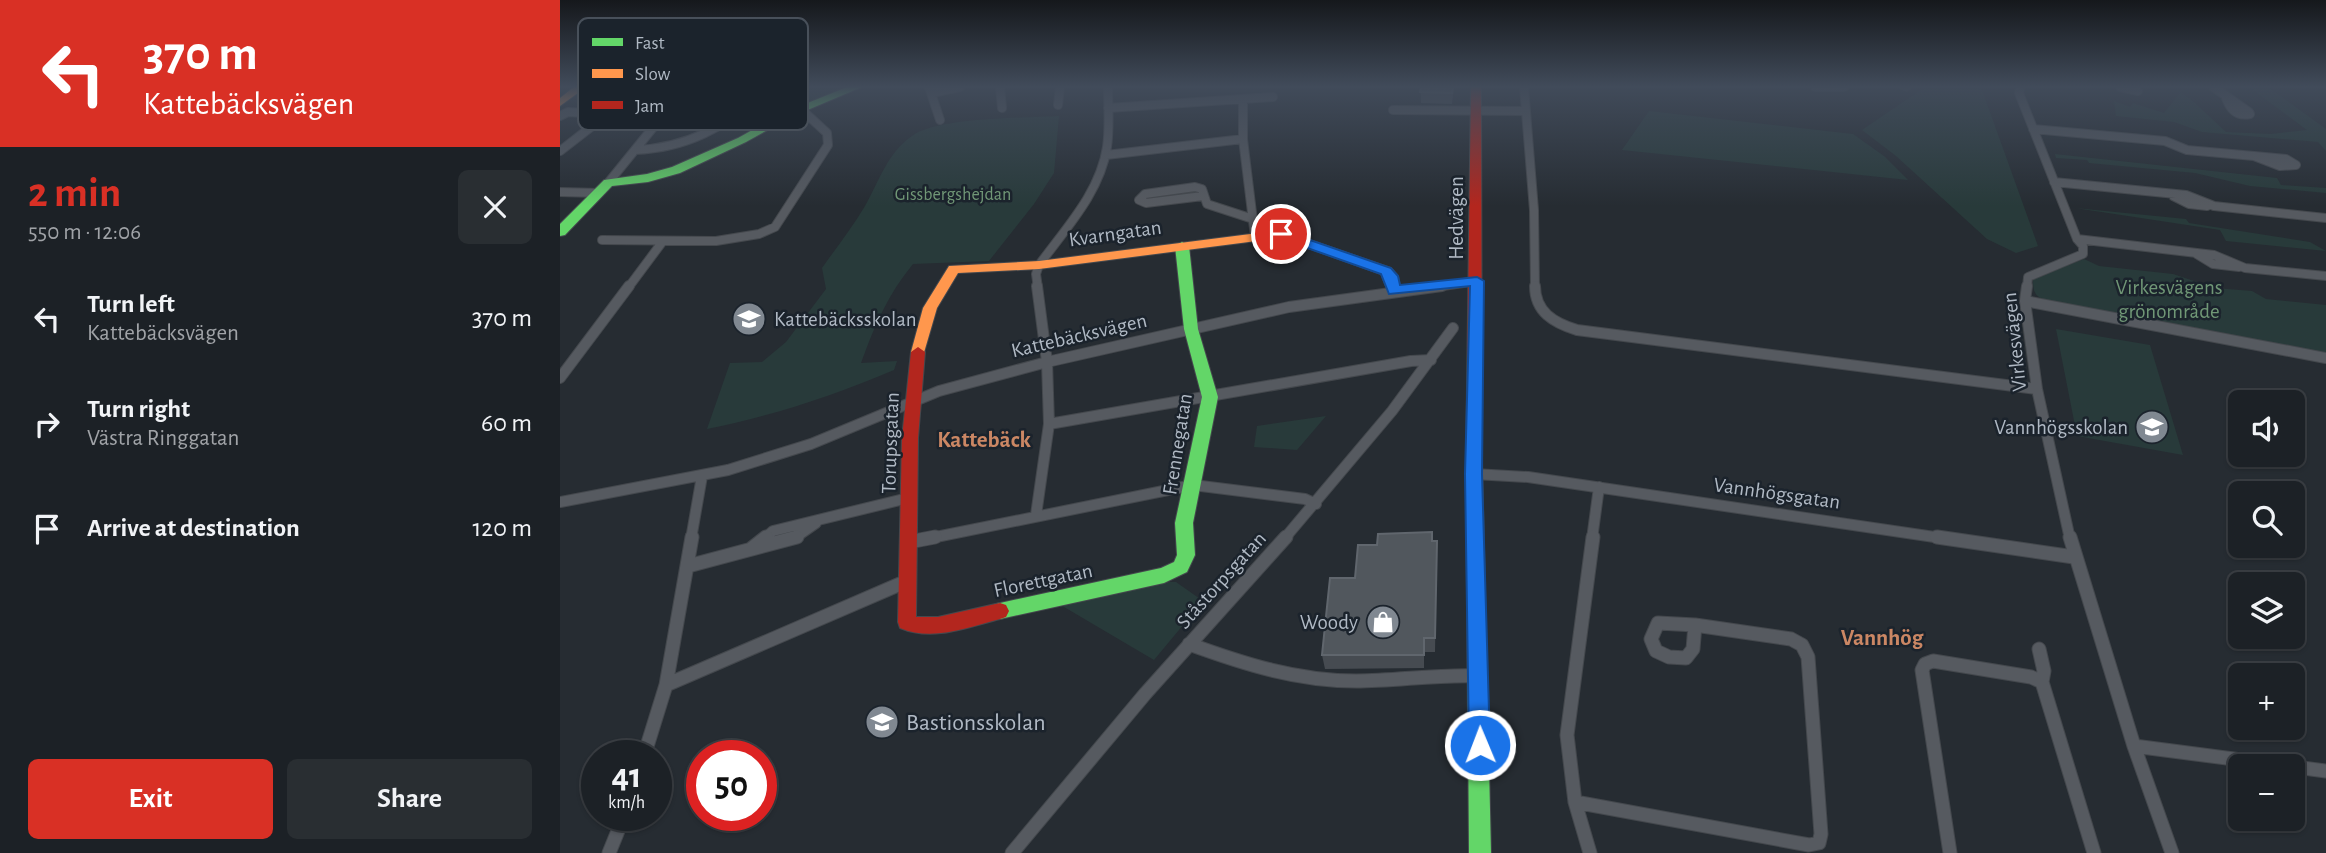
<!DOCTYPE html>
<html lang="en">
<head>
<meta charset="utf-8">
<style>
	body { margin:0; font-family:"Alegreya Sans",sans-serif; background:#292e32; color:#f1f3f6; height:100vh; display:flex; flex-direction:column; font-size:26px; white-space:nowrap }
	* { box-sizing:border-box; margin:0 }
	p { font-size:23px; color:#a0a3a7 }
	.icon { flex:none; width:38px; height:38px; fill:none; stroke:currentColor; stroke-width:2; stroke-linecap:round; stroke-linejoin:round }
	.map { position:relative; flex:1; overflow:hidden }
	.drawer { display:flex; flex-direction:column; background:#1c2126; width:560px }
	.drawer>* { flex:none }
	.top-card { background:#d93025; color:#fff; overflow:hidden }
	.buttons { position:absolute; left:1668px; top:390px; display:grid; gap:14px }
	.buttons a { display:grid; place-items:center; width:77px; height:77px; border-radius:10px; background:#1c2126; box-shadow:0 2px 5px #0004,0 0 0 2px #3a3e43; font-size:35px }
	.speed { position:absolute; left:21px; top:740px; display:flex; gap:14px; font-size:35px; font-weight:700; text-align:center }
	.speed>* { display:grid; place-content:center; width:91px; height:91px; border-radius:50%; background:#1c2126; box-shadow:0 2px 5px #0004,0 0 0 2px #3a3e43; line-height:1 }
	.speed small { font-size:18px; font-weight:400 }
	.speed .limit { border:10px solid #d22; background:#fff; color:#111 }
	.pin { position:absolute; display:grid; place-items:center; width:60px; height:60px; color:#fff; margin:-30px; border:4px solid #fff; border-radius:50%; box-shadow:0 2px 7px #0007 }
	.me { position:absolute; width:77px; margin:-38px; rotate:359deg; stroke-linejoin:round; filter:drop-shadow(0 0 5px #0008) }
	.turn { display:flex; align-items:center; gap:24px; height:147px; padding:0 28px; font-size:32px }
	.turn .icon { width:91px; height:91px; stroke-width:2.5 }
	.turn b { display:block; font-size:49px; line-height:60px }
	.round { display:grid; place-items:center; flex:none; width:74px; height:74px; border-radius:10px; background:#292e32 }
	.head { display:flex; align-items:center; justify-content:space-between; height:119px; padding:0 28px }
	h1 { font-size:42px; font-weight:700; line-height:52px; color:#d93025 }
	.button { display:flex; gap:14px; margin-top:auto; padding:14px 28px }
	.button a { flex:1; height:80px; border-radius:10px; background:#d93025; color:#fff; font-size:28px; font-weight:700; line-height:80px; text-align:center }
	.button a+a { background:#292e32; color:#f1f3f6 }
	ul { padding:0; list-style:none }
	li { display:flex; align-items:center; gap:21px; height:105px; padding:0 28px }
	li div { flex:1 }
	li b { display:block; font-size:26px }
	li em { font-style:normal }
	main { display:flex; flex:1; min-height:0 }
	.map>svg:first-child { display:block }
	.green { fill:#283a3a }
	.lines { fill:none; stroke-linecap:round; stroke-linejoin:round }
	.stream { stroke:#37495b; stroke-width:2 }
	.street-far2-casing { stroke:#44484d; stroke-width:10 }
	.street-far1-casing { stroke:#44484d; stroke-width:12 }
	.street-casing { stroke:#44484d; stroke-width:15 }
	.fast-casing { stroke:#44484d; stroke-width:2 }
	.slow-casing { stroke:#44484d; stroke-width:2 }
	.jam-casing { stroke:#44484d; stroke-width:2 }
	.street-far2 { stroke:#565a60; stroke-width:8 }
	.street-far1 { stroke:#565a60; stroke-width:10 }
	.street { stroke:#565a60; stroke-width:13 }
	.fast { fill:#63d668; fill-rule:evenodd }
	.slow { fill:#ff974d; fill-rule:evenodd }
	.jam { fill:#b3261e; fill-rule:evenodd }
	.wall { fill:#464b51 }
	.building { fill:#51575d; stroke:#60666d; stroke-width:2 }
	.route { fill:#1a73e8; stroke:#114b97; stroke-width:2 }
	.labels { text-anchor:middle; stroke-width:5; stroke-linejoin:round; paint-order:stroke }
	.far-park-label { font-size:18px; fill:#709776; stroke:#1b232c }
	.street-label { font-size:21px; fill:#b0b9c4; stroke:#1b232c }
	.park-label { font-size:21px; fill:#709776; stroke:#1b232c }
	.poi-label { font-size:21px; fill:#b0b9c4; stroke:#1b232c; text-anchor:end }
	.neighbourhood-label { font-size:23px; font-weight:bold; fill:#cb8764; stroke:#1b232c }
	.near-poi-label { font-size:24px; fill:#b0b9c4; stroke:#1b232c; text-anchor:start }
	.key { fill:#1b232c; stroke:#48505a; stroke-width:2 }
	.key-label { font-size:19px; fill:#b0b9c4 }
</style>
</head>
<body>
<main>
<section class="drawer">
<div class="top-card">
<div class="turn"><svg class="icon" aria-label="left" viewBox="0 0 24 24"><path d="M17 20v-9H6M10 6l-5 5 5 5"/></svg><div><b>370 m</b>Kattebäcksvägen</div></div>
</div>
<div class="head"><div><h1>2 min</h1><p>550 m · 12:06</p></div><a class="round"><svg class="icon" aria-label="close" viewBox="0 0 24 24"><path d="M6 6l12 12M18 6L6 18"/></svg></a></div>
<ul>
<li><svg class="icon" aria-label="left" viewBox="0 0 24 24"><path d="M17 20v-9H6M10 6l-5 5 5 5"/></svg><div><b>Turn left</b><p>Kattebäcksvägen</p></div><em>370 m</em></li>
<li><svg class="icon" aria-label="right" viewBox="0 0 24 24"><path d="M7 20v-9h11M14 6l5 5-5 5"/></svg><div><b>Turn right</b><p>Västra Ringgatan</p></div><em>60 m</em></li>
<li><svg class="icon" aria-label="arrive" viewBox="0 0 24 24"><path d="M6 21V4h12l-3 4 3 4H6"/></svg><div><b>Arrive at destination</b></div><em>120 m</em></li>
</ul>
<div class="button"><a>Exit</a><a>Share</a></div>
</section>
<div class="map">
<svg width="1766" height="853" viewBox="0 0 1766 853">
	<rect width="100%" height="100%" fill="#262c32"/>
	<path class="green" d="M 218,87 L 287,87 L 228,110 L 217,91 Z
		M 1365,87 L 1421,87 L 1478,246 L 1456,253 L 1427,239 L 1336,156 L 1302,130 Z
		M 1613,87 L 1634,102 L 1666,132 L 1711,134 L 1747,130 L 1689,87 L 1708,87 L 1766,129 L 1766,151 L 1758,142 L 1642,132 L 1614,122 L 1556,116 L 1554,101 L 1570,107 L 1573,103 L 1604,113 L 1620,93 Z
		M 1089,111 L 1293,134 L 1324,156 L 1348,180 L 1062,150 Z
		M 499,116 L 494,173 L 474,204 L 429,261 L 353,264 C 328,294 314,327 301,363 L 337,361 L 334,370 C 273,396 212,416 147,429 L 170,363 L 202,362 L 226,342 L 266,289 L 262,268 C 276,248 292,228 305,206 C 319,182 327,153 352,136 C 378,117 465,118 499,116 Z
		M 1495,154 L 1717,178 L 1721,185 L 1766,188 L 1766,193 L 1690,186 L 1635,173 L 1529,163 L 1527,160 L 1496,158 Z
		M 1515,208 L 1626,219 L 1629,223 L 1750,242 L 1766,251 L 1666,241 L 1660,230 Z
		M 1524,259 L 1539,266 L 1613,274 L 1655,288 L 1692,291 L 1706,299 L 1766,305 L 1766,356 L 1489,302 C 1475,296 1473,294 1473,278 Z
		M 1496,329 L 1590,345 L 1623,455 L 1517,436 Z
		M 766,416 L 737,450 L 694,447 L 697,426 Z
		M 605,582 L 616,582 L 643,601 L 594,660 L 499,604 Z"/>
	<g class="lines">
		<path class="stream" d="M 22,94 L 63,110 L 78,129 L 84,129
			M 98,129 L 118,126 L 178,87"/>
		<defs>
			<path id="street-far2" d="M 369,87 L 380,120
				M 440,87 L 442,108
				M 964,87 L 974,210 L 975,288
				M 1255,87 L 1284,87
				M 1460,87 L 1459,93 L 1517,239 L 1523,246 L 1523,254 L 1468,277 L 1467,288
				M 1560,87 L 1578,91 L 1576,87
				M 1653,87 L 1665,95
				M 372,93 L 400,87
				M 1665,95 L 1689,112 L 1690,114 C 1676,117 1669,108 1665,95 Z
				M 683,100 L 683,139 L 695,237
				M 498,105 L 500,87
				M 548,108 L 713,97
				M 833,110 L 965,111
				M 0,116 L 8,112 L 42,114 L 40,120 L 0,151
				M 1473,129 L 1605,141 L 1627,150 L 1694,156
				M 75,150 C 127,148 165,127 203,93
				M 546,155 L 683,139
				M 1694,156 L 1726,159 L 1736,165 L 1720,166 Z
				M 1494,182 L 1626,195 L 1654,206 L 1766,218
				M 48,183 L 126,87
				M 0,192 L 39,193
				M 643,196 L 586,203 L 579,200 L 585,194 L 635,187 L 642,189 L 647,204 L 693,219
				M 1613,196 L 1629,204 L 1647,206
				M 1517,239 L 1654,255 L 1685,268 L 1766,276
				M 42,240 L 156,241 L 199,234 L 215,227 L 268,145 L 267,133 L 241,109
				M 1635,253 L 1653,264 L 1679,267
				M 68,288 L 103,241
				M 478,288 L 476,274 L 479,265 C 505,229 540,193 547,147 C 550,127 548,107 548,87
				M 869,288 L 917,281"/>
			<path id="street-far1" d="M 975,286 C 975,312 994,323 1017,330 L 1477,389
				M 1467,286 L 1465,301 L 1477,389 L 1510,539
				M 1465,301 L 1766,358
				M 0,378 L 69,286
				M 489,424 L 851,361 L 871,360
				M 914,474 L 968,477 L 1388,539
				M 0,502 L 168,470 L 251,444 L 379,391 L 487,362 L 729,307 L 882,286
				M 476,515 L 489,424 L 487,362 L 477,286
				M 131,539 L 142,476
				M 204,539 L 213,531 L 348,498
				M 233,539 L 256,523
				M 366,539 L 633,485 L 745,499 L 756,504
				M 724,539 L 832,411 L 893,328
				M 1032,539 L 1039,487"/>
			<path id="street" d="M 1377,537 L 1514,557
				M 1510,537 L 1574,746 L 1612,853
				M 349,542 L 375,537
				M 192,548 L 206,537
				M 128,566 L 237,537
				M 1098,623 L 1135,625 L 1133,649 L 1126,658 L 1109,657 L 1096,651 L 1091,639 Z
				M 629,644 C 684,664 737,681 796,681 C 837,681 878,674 919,676
				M 1479,649 L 1484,671 L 1482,682 L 1534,853
				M 106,685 L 347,581
				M 1574,746 L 1766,771
				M 84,756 L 106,685 L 132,537
				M 1015,802 L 1249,845 L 1259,843 L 1261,834 L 1248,657 L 1242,645 L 1231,639 L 1135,625
				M 49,853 L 64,816
				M 452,853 L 585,694 L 726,537
				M 1030,853 L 1015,802 L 1007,735 L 1033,537
				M 1390,853 L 1362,670 L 1365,664 L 1373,661 L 1471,677 L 1482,682"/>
			<path id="fast" d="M 287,87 L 302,87 L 231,117 L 186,142 L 120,173 L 88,182 L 52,186 L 5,235 L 0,236 L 0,224 L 44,180 L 87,174 L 112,167 L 178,138 L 223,113 Z
				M 622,242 L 629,246 L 638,329 L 658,397 L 633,523 L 635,555 L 627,572 L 604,583 L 440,619 L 434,617 L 431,611 L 434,605 L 440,603 L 601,568 L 614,562 L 617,555 L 615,523 L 642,397 L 624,329 L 615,246 Z
				M 914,455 L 920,457 L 922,461 L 931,853 L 909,853 L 906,461 L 908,457 Z"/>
			<path id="slow" d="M 14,87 L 26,87 L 0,106 L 0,98 Z
				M 721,230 L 831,268 L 838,276 L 841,291 L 839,294 L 829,294 L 821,274 L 720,238 L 479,269 L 398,273 L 377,308 L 363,356 L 353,356 L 351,352 L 363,308 L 389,266 L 479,261 Z"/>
			<path id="jam" d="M 911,87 L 921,87 L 922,461 L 920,465 L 908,465 L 906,461 Z
				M 358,347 L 365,352 L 358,438 L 356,617 L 378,617 L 440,603 L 446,605 L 449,611 L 446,617 L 440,619 C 408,627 373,642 340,628 L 338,622 L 342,438 L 351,352 Z"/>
		</defs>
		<use href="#street-far2" class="street-far2-casing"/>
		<use href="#street-far1" class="street-far1-casing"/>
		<use href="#street" class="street-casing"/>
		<use href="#fast" class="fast-casing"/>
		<use href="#slow" class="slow-casing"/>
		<use href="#jam" class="jam-casing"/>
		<use href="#street-far2" class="street-far2"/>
		<use href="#street-far1" class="street-far1"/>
		<use href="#street" class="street"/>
		<use href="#fast" class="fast"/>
		<use href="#slow" class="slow"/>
		<use href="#jam" class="jam"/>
	</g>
	<path class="wall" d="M 861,87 L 894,87 L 892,104 L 861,103 Z
		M 1335,87 L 1354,87 L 1347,92 Z
		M 872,541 L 877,541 L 875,652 L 864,652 L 864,668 L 765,669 L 762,655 L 795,578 L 817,545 Z"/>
	<path class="building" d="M 861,87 L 893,87 L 892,93 L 860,92 Z
		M 872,532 L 872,541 L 877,541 L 875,638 L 864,638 L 864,655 L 762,655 L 770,578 L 795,578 L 798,545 L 817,545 L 818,534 Z"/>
	<linearGradient id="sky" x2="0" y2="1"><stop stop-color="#15181c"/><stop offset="0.42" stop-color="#414b5a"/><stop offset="1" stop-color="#414b5a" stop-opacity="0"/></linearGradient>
	<rect width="1766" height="206" fill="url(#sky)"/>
	<path class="route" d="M 721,230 L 831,268 L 838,276 L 840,285 L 917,277 L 924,281 L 922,474 L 930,745 L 927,752 L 920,755 L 912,752 L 909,745 L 905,474 L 910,286 L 829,294 L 821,274 L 716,237 L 716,231 Z"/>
	<defs>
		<symbol id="school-disc" viewBox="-11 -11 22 22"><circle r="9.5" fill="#808891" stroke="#1b232c"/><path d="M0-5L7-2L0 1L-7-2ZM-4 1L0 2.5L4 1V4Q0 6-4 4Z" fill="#fff"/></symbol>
		<symbol id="shop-disc" viewBox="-11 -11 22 22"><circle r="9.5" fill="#808891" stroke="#1b232c"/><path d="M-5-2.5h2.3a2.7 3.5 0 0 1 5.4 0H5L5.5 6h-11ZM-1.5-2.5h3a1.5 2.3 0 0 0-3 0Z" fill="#fff"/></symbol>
	</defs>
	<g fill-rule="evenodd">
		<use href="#school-disc" x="170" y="300" width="38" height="38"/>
		<use href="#school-disc" x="1573" y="408" width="38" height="38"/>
		<use href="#shop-disc" x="804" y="603" width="38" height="38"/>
		<use href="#school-disc" x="303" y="703" width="38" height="38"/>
	</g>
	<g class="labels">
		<g class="far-park-label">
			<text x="393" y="200">Gissbergshejdan</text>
		</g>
		<g class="street-label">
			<text transform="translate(896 218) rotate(-90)" y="7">Hedvägen</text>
			<text transform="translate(555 233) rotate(-8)" y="7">Kvarngatan</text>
			<text transform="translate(519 335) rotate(-13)" y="7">Kattebäcksvägen</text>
			<text transform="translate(1454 342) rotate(-96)" y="7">Virkesvägen</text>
			<text transform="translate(330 443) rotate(-88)" y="7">Torupsgatan</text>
			<text transform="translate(617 444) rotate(-81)" y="7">Frennegatan</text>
			<text transform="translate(1217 493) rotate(8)" y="7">Vannhögsgatan</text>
			<text transform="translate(483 580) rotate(-12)" y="7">Florettgatan</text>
			<text transform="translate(661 580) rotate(-48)" y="7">Ståstorpsgatan</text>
		</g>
		<g class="park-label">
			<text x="1609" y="294">Virkesvägens<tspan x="1609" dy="24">grönområde</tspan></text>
		</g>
		<g class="poi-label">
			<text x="214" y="326" text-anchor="start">Kattebäcksskolan</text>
			<text x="1568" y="434">Vannhögsskolan</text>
			<text x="798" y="629">Woody</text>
		</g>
		<g class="neighbourhood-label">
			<text x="424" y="447">Kattebäck</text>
			<text x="1322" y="645">Vannhög</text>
		</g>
		<g class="near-poi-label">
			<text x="346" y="730">Bastionsskolan</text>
		</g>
	</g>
	<rect x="18" y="18" width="230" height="112" rx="10" class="key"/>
	<rect x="32" y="38" width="31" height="8" fill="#63d668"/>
	<rect x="32" y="69" width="31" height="9" fill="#ff974d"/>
	<rect x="32" y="101" width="31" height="8" fill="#b3261e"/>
	<g class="key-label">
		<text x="75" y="49">Fast</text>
		<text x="75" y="80">Slow</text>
		<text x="75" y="112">Jam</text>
	</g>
</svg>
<div class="buttons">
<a><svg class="icon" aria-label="sound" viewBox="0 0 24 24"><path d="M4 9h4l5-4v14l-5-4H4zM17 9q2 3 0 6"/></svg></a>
<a><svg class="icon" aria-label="search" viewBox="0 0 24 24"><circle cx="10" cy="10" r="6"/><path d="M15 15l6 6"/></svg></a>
<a><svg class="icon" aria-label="layers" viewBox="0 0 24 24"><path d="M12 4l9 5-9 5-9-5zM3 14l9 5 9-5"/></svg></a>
<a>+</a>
<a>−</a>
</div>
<div class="speed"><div>41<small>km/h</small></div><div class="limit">50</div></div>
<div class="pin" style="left:721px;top:234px;background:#d93025"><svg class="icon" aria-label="arrive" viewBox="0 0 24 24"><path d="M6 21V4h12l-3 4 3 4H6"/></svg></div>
<svg class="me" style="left:920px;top:745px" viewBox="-20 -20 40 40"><circle r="17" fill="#1a73e8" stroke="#fff" stroke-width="3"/><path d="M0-11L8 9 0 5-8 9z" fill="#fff"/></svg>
</div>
</main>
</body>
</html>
